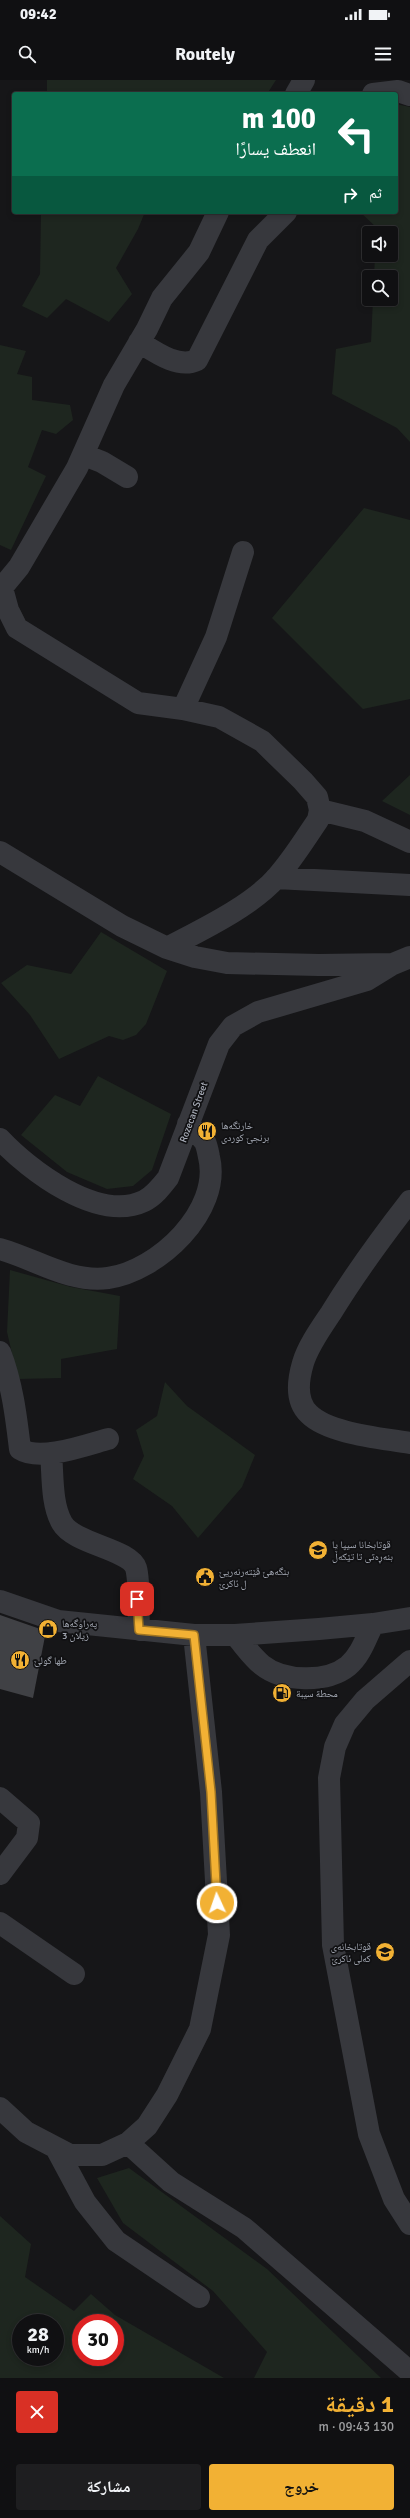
<!DOCTYPE html>
<html lang="ar">
<head>
<meta charset="utf-8">
<style>
	body { margin:0; font-family:Signika,"Noto Naskh Arabic",sans-serif; background:#1e1e20; color:#f1f3f6; direction:rtl; height:100vh; display:flex; flex-direction:column; font-size:15px; white-space:nowrap }
	* { box-sizing:border-box; margin:0 }
	p { font-size:13px; color:#9c9d9f }
	.icon { flex:none; width:22px; height:22px; fill:none; stroke:currentColor; stroke-width:2; stroke-linecap:round; stroke-linejoin:round }
	.map { position:relative; height:2298px; overflow:hidden; direction:ltr }
	.drawer { display:flex; flex-direction:column; background:#101012; flex:1 }
	.drawer>* { flex:none }
	.banner { position:absolute; left:12px; top:12px; width:386px; height:122px; border-radius:4px; box-shadow:0 2px 6px #0003,0 0 0 1px #303032; direction:rtl; background:#0b6e4f; color:#fff; overflow:hidden }
	.controls { position:absolute; left:362px; top:146px; display:grid; gap:8px }
	.controls a { display:grid; place-items:center; width:36px; height:36px; border-radius:4px; background:#101012; box-shadow:0 2px 6px #0003,0 0 0 1px #303032; font-size:20px }
	.speed { position:absolute; left:12px; top:2234px; display:flex; gap:8px; font-size:20px; font-weight:700; text-align:center }
	.speed>* { display:grid; place-content:center; width:52px; height:52px; border-radius:50%; background:#101012; box-shadow:0 2px 6px #0003,0 0 0 1px #303032; line-height:1 }
	.speed small { font-size:10px; font-weight:400 }
	.speed .limit { border:6px solid #d22; background:#fff; color:#111 }
	.pin { position:absolute; display:grid; place-items:center; width:34px; height:34px; color:#fff; margin:-17px; border-radius:8px; box-shadow:0 2px 6px #0006 }
	.me { position:absolute; width:44px; margin:-22px; rotate:357deg; stroke-linejoin:round; filter:drop-shadow(0 0 3px #0008) }
	.turn { display:flex; align-items:center; gap:14px; height:84px; padding:0 16px; font-size:18px }
	.turn .icon { width:52px; height:52px; stroke-width:2.5 }
	.turn b { display:block; font-size:28px; line-height:34px }
	.then { display:flex; align-items:center; height:38px; padding:0 16px; background:#0003; gap:8px; font-size:15px }
	.round { display:grid; place-items:center; flex:none; width:42px; height:42px; border-radius:4px; background:#1e1e20 }
	.overview { display:flex; align-items:center; justify-content:space-between; height:68px; padding:0 16px }
	h1 { font-size:24px; font-weight:700; line-height:30px; color:#f2b134 }
	.action { display:flex; gap:8px; margin-top:auto; padding:8px 16px }
	.action a { flex:1; height:46px; border-radius:4px; background:#f2b134; color:#111; font-size:16px; font-weight:700; line-height:46px; text-align:center }
	.action a+a { background:#1e1e20; color:#f1f3f6 }
	.status { display:flex; justify-content:space-between; align-items:center; height:28px; padding:0 20px; background:#101012; direction:ltr }
	.status svg { height:11px; fill:currentColor }
	header { display:flex; justify-content:space-between; align-items:center; height:52px; padding:0 16px; background:#101012; font-size:18px; font-weight:700 }
	.map>svg:first-child { display:block }
	.green { fill:#1e261f; fill-rule:evenodd }
	.building { fill:#404145 }
	.lines { fill:none; stroke-linecap:round; stroke-linejoin:round }
	.minor { stroke:#37383d; stroke-width:22 }
	.route-casing { stroke:#9d7322; stroke-width:10 }
	.route { stroke:#f2b134; stroke-width:7 }
	.labels { text-anchor:middle; stroke-width:3.5; stroke-linejoin:round; paint-order:stroke }
	.street-label { font-size:10px; fill:#a8adb8; stroke:#111113 }
	.poi-label { font-size:10px; fill:#a8adb8; stroke:#111113; text-anchor:start }
</style>
</head>
<body>
<div class="status"><b>09:42</b><svg viewBox="0 0 49 12"><path d="M0 12V9h3v3zM5 12V6h3v6zM10 12V3h3v9zM15 12V0h3v12zM26 1h20v11H26zM47 4h2v5h-2z"/></svg></div>
<header><svg class="icon" aria-label="menu" viewBox="0 0 24 24"><path d="M4 6h16M4 12h16M4 18h16"/></svg>Routely<svg class="icon" aria-label="search" viewBox="0 0 24 24"><circle cx="10" cy="10" r="6"/><path d="M15 15l6 6"/></svg></header>
<div class="map">
<svg width="410" height="2298" viewBox="0 0 410 2298">
	<rect width="100%" height="100%" fill="#161618"/>
	<path class="green" d="M 47,0 L 276,0 L 267,14 L 47,14 Z
		M 396,24 L 410,27 L 410,362 L 397,348 L 332,314 L 336,269 L 371,262 L 373,219 L 391,219 L 391,197 L 374,197 L 375,175 L 391,175 L 391,153 L 376,153 L 376,147 L 360,132 L 396,132 Z
		M 41,132 L 145,132 L 138,149 L 116,188 L 132,214 L 109,242 L 66,219 L 47,238 L 22,226 L 40,194 Z
		M 0,265 L 26,271 L 17,294 L 32,297 L 32,320 L 70,325 L 73,340 L 56,354 L 42,350 L 28,387 L 46,396 L 11,470 L 0,465 Z
		M 364,428 L 410,440 L 410,619 L 363,629 L 272,538 Z
		M 410,695 L 410,735 L 382,721 Z
		M 101,852 L 167,891 L 146,944 L 136,955 L 123,960 L 109,956 L 59,979 L 30,935 L 1,903 L 27,885 L 71,894 Z
		M 98,996 L 171,1034 L 152,1090 L 133,1106 L 107,1109 L 67,1092 L 21,1055 L 55,1015 L 80,1026 Z
		M 10,1190 L 71,1207 L 120,1216 L 117,1269 L 61,1279 L 61,1298 L 18,1299 L 7,1252 Z
		M 165,1302 L 187,1326 L 255,1375 L 242,1407 L 198,1458 L 172,1426 L 133,1399 L 144,1376 L 136,1350 L 157,1336 Z
		M 129,2088 L 267,2189 L 381,2298 L 254,2298 L 267,2272 L 213,2211 L 123,2143 L 97,2098 Z
		M 0,2136 L 31,2164 L 25,2197 L 74,2231 L 91,2214 L 115,2235 L 224,2298 L 0,2298 ZM 21,2243 L 55,2243 L 55,2277 L 21,2277 ZM 81,2243 L 115,2243 L 115,2277 L 81,2277 Z"/>
	<path class="building" d="M 0,1535 L 46,1551 L 33,1618 L 0,1609 Z"/>
	<g class="lines">
		<path class="minor" d="M 296,14 L 304,0
			M 373,14 L 398,11 L 410,15
			M 139,262 C 155,272 178,289 197,280 L 258,160 L 286,132
			M 84,375 L 102,382 L 127,397
			M 2,508 L 8,530 L 17,548 L 138,623 L 183,629 L 219,637 L 262,661 L 303,701 L 317,717 L 320,730 L 318,740 C 305,759 293,779 277,797 C 252,826 201,850 167,868
			M 0,510 L 19,487 L 77,388 L 114,305 L 147,249 L 162,218 L 199,172 L 218,132
			M 183,629 L 216,557 L 243,472
			M 320,730 L 365,741 L 410,762
			M 0,772 L 122,846 L 167,868 L 195,877 L 227,883 L 319,885 L 393,884 L 410,877
			M 276,798 L 410,805
			M 0,1059 C 29,1090 98,1143 144,1121 C 154,1116 161,1107 168,1098 L 219,964 L 233,946 L 258,932 L 367,900 L 393,884
			M 410,1121 C 382,1157 355,1194 331,1233 C 321,1248 308,1266 303,1283 C 298,1300 295,1321 309,1334 C 329,1354 383,1358 410,1363
			M 0,1169 C 36,1179 69,1203 108,1198 C 158,1191 222,1131 209,1077 C 208,1072 207,1066 205,1062 C 201,1056 193,1050 188,1044
			M 0,1272 C 12,1303 16,1335 20,1369 C 40,1382 86,1365 108,1359
			M 51,1373 C 53,1394 51,1424 62,1443 C 74,1464 130,1469 136,1488 C 140,1501 138,1535 139,1550
			M 0,1521 L 58,1541 L 194,1555 L 235,1555 L 319,1549 L 373,1544 L 410,1538
			M 235,1555 C 244,1565 252,1577 262,1585 C 283,1602 327,1603 348,1586 C 361,1575 366,1558 373,1544
			M 410,1581 L 365,1620 L 345,1644 L 335,1667 L 329,1698 L 333,1865 L 369,2054 L 394,2119 L 410,2144
			M 0,1718 L 29,1743 L 27,1758 L 0,1794
			M 0,1843 L 74,1894
			M 0,2028 L 26,2052 L 70,2075 L 102,2075 L 128,2063 L 147,2046 L 167,2015 L 200,1949 L 219,1855 L 211,1712 L 194,1555
			M 128,2063 L 171,2102 L 244,2148 L 410,2292
			M 56,2068 L 85,2122 L 116,2161 L 199,2217"/>
	</g>
	<g class="lines">
		<defs>
			<path id="route" d="M 137,1519 L 139,1550 L 194,1555 L 211,1712 L 217,1823"/>
		</defs>
		<use href="#route" class="route-casing"/>
		<use href="#route" class="route"/>
	</g>
	<defs>
		<symbol id="restaurant-disc" viewBox="-11 -11 22 22"><circle r="9.5" fill="#f2b134" stroke="#111113"/><path d="M-5-6h1v4h1v-4h1v4h1v-4h1v5L-1.5 .5V6h-2V.5L-5-1ZM5-6V6H3V1.5H1.5Q1.5-4 5-6Z" fill="#111"/></symbol>
		<symbol id="school-disc" viewBox="-11 -11 22 22"><circle r="9.5" fill="#f2b134" stroke="#111113"/><path d="M0-5L7-2L0 1L-7-2ZM-4 1L0 2.5L4 1V4Q0 6-4 4Z" fill="#111"/></symbol>
		<symbol id="civic-disc" viewBox="-11 -11 22 22"><circle r="9.5" fill="#f2b134" stroke="#111113"/><path d="M-.6-6.5H3V-4.5H.6V-3L4-1V1h2V6H-6V1h2V-1L-.6-3ZM-1.2 2.5V6h2.4V2.5Z" fill="#111"/></symbol>
		<symbol id="shop-disc" viewBox="-11 -11 22 22"><circle r="9.5" fill="#f2b134" stroke="#111113"/><path d="M-5-2.5h2.3a2.7 3.5 0 0 1 5.4 0H5L5.5 6h-11ZM-1.5-2.5h3a1.5 2.3 0 0 0-3 0Z" fill="#111"/></symbol>
		<symbol id="fuel-disc" viewBox="-11 -11 22 22"><circle r="9.5" fill="#f2b134" stroke="#111113"/><path d="M-5.5-6h7V0h2V4h1.3V-2.5L3-4.5l.8-.8L6-3V5H2.5V1h-1V6h-7ZM-4.2-4.7v3.2H.2V-4.7Z" fill="#111"/></symbol>
	</defs>
	<g fill-rule="evenodd">
		<use href="#restaurant-disc" x="196" y="1040" width="22" height="22"/>
		<use href="#school-disc" x="307" y="1459" width="22" height="22"/>
		<use href="#civic-disc" x="194" y="1486" width="22" height="22"/>
		<use href="#shop-disc" x="37" y="1538" width="22" height="22"/>
		<use href="#restaurant-disc" x="9" y="1569" width="22" height="22"/>
		<use href="#fuel-disc" x="271" y="1602" width="22" height="22"/>
		<use href="#school-disc" x="374" y="1861" width="22" height="22"/>
	</g>
	<g class="labels">
		<g class="street-label">
			<text transform="translate(193 1032) rotate(-70)" y="4">Rozecan Street</text>
		</g>
		<g class="poi-label">
			<text x="221" y="1049">خارنگەها<tspan x="221" dy="12">برنجێ کوردی</tspan></text>
			<text x="332" y="1468">قوتابخانا سیپا یا<tspan x="332" dy="12">بنەڕەتی تا تێکەڵ</tspan></text>
			<text x="219" y="1495">بنگەهێ ڤێتەرنەریێ<tspan x="219" dy="12">ل ئاکرێ</tspan></text>
			<text x="62" y="1547">پەراوگەها<tspan x="62" dy="12">زیلان 3</tspan></text>
			<text x="34" y="1584">طها گولێ</text>
			<text x="296" y="1617">محطة سيبة</text>
			<text x="371" y="1870" text-anchor="end">قوتابخانەی<tspan x="371" dy="12">کەلی ئاکرێ</tspan></text>
		</g>
	</g>
</svg>
<div class="controls">
<a><svg class="icon" aria-label="sound" viewBox="0 0 24 24"><path d="M4 9h4l5-4v14l-5-4H4zM17 9q2 3 0 6"/></svg></a>
<a><svg class="icon" aria-label="search" viewBox="0 0 24 24"><circle cx="10" cy="10" r="6"/><path d="M15 15l6 6"/></svg></a>
</div>
<div class="speed"><div>28<small>km/h</small></div><div class="limit">30</div></div>
<div class="pin" style="left:137px;top:1519px;background:#d93025"><svg class="icon" aria-label="arrive" viewBox="0 0 24 24"><path d="M6 21V4h12l-3 4 3 4H6"/></svg></div>
<svg class="me" style="left:217px;top:1823px" viewBox="-20 -20 40 40"><circle r="17" fill="#f2b134" stroke="#fff" stroke-width="3"/><path d="M0-11L8 9 0 5-8 9z" fill="#fff"/></svg>
<div class="banner">
<div class="turn"><svg class="icon" aria-label="left" viewBox="0 0 24 24"><path d="M17 20v-9H6M10 6l-5 5 5 5"/></svg><div><b>100 m</b>انعطف يسارًا</div></div>
<div class="then">ثم<svg class="icon" aria-label="right" viewBox="0 0 24 24"><path d="M7 20v-9h11M14 6l5 5-5 5"/></svg></div>
</div>
</div>
<section class="drawer">
<div class="overview"><div><h1>1 دقيقة</h1><p>130 m · 09:43</p></div><a class="round" style="background:#d93025;color:#fff"><svg class="icon" aria-label="close" viewBox="0 0 24 24"><path d="M6 6l12 12M18 6L6 18"/></svg></a></div>
<div class="action"><a>خروج</a><a>مشاركة</a></div>
</section>
</body>
</html>
